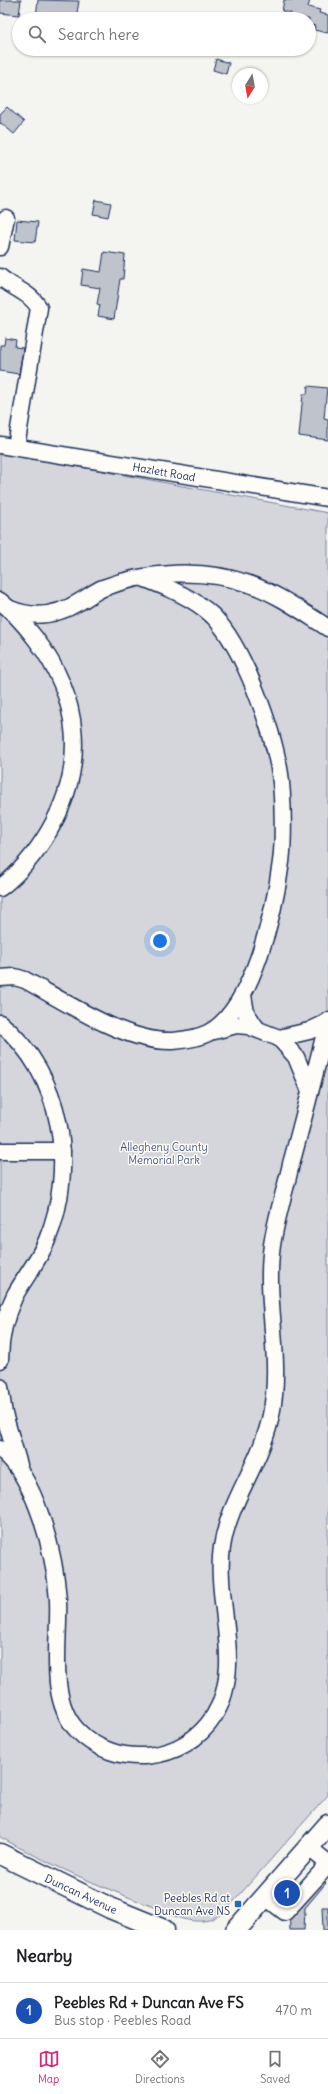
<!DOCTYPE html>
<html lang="en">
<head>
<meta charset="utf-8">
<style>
  body { margin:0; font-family:Delius,sans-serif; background:#f2f2f2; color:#202124 }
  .compass { position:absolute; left:232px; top:68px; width:36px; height:36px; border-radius:50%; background:#fff; box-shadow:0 1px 3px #0004; rotate:191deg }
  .you { position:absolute; left:160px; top:941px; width:14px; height:14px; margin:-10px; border:3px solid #fff; border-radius:50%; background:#1a73e8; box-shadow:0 0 0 6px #1a73e833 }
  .badge { display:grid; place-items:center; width:26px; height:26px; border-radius:50%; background:#db2777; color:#fff; font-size:13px; font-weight:700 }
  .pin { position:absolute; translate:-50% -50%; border:2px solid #fff; box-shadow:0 1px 4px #0006 }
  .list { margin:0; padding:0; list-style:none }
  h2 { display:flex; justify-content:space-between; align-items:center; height:52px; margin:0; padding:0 16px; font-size:17px }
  h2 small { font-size:13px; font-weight:400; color:#757577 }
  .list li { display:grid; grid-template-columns:26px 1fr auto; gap:12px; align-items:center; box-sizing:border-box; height:56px; padding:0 16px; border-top:1px solid #e0e0e0 }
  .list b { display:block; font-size:15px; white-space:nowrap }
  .list p { margin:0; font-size:13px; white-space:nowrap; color:#757577 }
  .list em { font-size:13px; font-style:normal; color:#757577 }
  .icon { flex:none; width:22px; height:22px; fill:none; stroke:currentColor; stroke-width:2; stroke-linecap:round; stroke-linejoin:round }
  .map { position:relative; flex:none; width:328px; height:1930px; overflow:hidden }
  .search { position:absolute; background:#fff; box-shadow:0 1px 3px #0004; left:12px; right:12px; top:12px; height:44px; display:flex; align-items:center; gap:10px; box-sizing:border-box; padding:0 14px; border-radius:22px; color:#757577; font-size:15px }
  .sheet { height:108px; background:#fff }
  nav { display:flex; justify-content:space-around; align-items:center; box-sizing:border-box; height:56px; border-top:1px solid #e0e0e0; background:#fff; font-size:11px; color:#757577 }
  nav a { display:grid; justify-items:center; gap:2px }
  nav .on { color:#db2777 }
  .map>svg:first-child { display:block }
  .green { fill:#d4d6db; stroke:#78829c }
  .building { fill:#bfc3cc; stroke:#1b2f5e }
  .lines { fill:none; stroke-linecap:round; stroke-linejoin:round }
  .minor-casing { stroke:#1b2f5e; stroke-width:19 }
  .major-casing { stroke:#1b2f5e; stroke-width:23 }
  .minor { stroke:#fdfcf7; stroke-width:16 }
  .major { stroke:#fdfcf7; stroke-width:20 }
  .poi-dot { fill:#1f6fb2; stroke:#fdfcf7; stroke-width:1.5 }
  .labels { text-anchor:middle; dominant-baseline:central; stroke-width:3; stroke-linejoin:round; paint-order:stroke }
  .street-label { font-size:11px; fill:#1b2f5e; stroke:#fdfcf7 }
  .park-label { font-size:11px; fill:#49597d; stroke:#fdfcf7 }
  .poi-label { font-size:11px; fill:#1b2f5e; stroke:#fdfcf7; text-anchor:end }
</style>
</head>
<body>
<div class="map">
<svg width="328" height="1930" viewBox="0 0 328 1930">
  <rect width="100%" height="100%" fill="#f4f4f1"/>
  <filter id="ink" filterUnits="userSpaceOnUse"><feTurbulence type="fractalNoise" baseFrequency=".025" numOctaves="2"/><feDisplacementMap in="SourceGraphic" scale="8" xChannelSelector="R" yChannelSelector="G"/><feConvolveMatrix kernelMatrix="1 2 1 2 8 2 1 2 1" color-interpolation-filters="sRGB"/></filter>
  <g filter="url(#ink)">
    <path class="green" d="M0 452 328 513V1795L227 1909C219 1917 209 1922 197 1921 181 1921 165 1912 151 1906 99 1886 48 1864 0 1837Z"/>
    <g class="building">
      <polygon points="0,0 21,0 19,15 0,13"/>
      <polygon points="38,0 79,1 76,19 44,19 36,17"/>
      <polygon points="284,0 310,0 308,7 320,10 319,13 328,15 328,33 314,30 315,26 309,24 309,19 300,19 291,15 291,13 282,11"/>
      <polygon points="216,59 229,63 226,74 213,70"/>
      <polygon points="7,107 24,122 14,134 1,123 0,124 0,114"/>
      <polygon points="96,200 111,203 108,217 93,214"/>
      <polygon points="17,220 38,222 35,242 15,240"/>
      <polygon points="104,252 125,255 123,279 120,279 114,319 98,316 100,305 97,304 100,288 81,285 83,269 101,272"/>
      <polygon points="5,338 16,340 15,347 23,348 19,374 0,371 0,345 4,345"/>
      <polygon points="308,386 327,388 324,418 328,419 328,440 299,436 303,394 307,394"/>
      <polygon points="315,1873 326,1883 305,1908 304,1930 290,1930 289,1905"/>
      <polygon points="322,1907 328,1907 328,1930 323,1930"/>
    </g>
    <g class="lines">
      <defs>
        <g id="minor">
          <polyline points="0,247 6,218"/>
          <path d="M0 277C13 288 31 293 39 308L16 447"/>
          <polyline points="0,445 328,498"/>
          <path d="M0 601C14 612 25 625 35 638 81 698 87 766 49 831 36 853 21 872 0 888"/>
          <path d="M10 609C34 619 58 615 79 602 87 598 95 591 103 588 147 571 204 568 249 584 277 593 303 612 328 628"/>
          <path d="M0 978 15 977 25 980C66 1002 126 1043 173 1041 184 1040 198 1038 208 1033 253 1010 275 908 281 862 284 839 283 796 280 774 273 730 244 648 213 616 194 598 167 587 143 578"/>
          <polyline points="243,995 246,1013 257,1029"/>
          <path d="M0 1023C63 1074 77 1168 47 1240 39 1260 25 1277 15 1295 5 1316 0 1337 0 1360"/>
          <polyline points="214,1031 236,1025 248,1026 279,1038 296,1057 310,1091"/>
          <polyline points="279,1038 309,1031 328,1022"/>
          <polyline points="0,1151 62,1151"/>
          <polyline points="0,1387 4,1414 19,1465"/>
          <path d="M0 1449C36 1476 55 1555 58 1600 60 1640 47 1699 77 1730 115 1770 185 1763 214 1716 245 1666 214 1601 222 1547 229 1500 262 1462 271 1415 283 1358 264 1302 272 1245 276 1218 285 1191 291 1164 304 1117 316 1069 328 1021"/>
          <polyline points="264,1896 285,1912 327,1866 323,1859 308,1847"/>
        </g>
        <g id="major">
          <polyline points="0,1854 110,1908 164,1930"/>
          <polyline points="236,1930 328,1825"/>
        </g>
      </defs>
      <use href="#minor" class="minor-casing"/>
      <use href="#major" class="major-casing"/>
      <use href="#minor" class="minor"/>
      <use href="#major" class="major"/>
    </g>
  </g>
  <rect class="poi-dot" x="234" y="1900" width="8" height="8" rx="2"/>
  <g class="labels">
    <g class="street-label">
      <text transform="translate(164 472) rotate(10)">Hazlett Road</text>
      <text transform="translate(81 1894) rotate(25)">Duncan Avenue</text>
    </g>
    <g class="park-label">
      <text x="164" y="1147">Allegheny County<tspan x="164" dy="13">Memorial Park</tspan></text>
    </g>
    <g class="poi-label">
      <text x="230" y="1898">Peebles Rd at<tspan x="230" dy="13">Duncan Ave NS</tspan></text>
    </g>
  </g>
</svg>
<svg class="compass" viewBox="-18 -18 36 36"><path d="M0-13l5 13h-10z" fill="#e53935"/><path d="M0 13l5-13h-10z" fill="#757577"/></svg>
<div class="you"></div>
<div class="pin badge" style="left:287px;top:1893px;background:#1a4fb4">1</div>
<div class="search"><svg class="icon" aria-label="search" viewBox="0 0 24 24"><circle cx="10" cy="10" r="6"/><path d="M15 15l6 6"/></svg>Search here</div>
</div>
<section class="sheet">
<h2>Nearby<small></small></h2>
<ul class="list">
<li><span class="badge" style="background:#1a4fb4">1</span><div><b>Peebles Rd + Duncan Ave FS</b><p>Bus stop · Peebles Road</p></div><em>470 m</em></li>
</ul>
</section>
<nav>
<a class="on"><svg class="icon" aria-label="map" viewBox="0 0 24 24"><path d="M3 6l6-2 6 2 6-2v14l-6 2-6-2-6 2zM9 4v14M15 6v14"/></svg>Map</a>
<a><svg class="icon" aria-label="directions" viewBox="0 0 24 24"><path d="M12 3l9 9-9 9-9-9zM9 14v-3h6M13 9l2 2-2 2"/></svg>Directions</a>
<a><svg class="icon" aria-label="saved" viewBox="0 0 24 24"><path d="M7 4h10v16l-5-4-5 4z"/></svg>Saved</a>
</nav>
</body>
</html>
